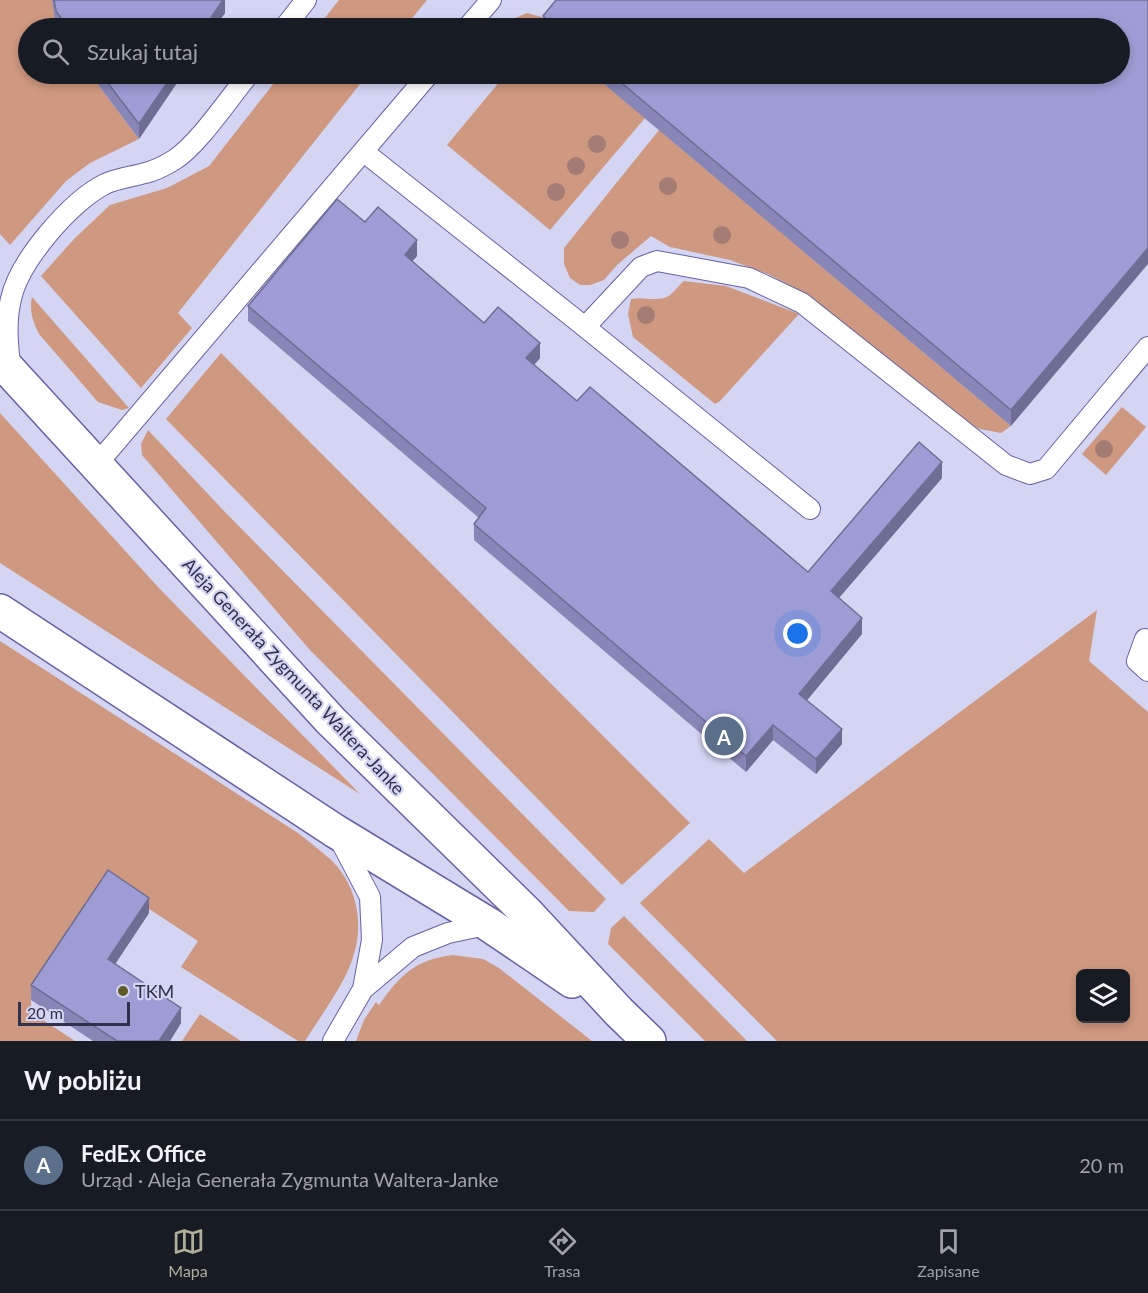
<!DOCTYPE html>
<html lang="pl">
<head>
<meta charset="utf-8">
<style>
  body { margin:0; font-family:Lato,sans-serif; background:#242831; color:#f1f3f6 }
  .controls { position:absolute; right:18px; bottom:18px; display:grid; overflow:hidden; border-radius:9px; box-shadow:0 3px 9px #0003 }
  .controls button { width:54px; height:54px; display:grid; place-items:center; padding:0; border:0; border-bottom:2px solid #363941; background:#171b24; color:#f1f3f6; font:30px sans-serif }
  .scale { position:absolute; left:18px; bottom:15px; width:112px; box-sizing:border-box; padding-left:6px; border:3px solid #31304d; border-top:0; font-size:16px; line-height:21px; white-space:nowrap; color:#31304d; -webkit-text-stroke:4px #d4d5f3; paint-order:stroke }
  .you { position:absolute; left:798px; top:634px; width:21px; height:21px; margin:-15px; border:4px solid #fff; border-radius:50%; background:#1a73e8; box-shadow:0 0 0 9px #1a73e833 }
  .badge { display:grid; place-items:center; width:39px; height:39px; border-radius:50%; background:#afaf99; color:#fff; font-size:20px; font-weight:700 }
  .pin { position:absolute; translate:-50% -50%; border:3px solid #fff; box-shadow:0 2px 6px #0006 }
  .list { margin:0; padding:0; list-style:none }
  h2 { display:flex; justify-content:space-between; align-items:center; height:78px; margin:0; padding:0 24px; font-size:26px }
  h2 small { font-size:20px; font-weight:400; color:#9ea1a6 }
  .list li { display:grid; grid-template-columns:39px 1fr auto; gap:18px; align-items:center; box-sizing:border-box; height:90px; padding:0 24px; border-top:2px solid #363941 }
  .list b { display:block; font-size:22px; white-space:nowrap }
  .list p { margin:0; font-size:20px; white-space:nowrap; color:#9ea1a6 }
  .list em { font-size:20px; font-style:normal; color:#9ea1a6 }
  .icon { flex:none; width:33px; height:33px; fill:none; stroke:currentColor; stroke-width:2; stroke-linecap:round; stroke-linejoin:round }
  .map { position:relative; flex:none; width:1148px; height:1041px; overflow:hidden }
  .search { position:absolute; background:#171b24; box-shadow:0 3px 9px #0003; left:18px; right:18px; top:18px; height:66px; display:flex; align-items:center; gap:15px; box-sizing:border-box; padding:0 21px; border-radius:33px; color:#9ea1a6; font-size:22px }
  .sheet { height:168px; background:#171b24 }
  nav { display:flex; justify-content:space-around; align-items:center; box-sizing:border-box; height:84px; border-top:2px solid #363941; background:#171b24; font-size:16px; color:#9ea1a6 }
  nav a { display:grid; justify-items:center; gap:3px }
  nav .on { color:#afaf99 }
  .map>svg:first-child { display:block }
  .green { fill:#cf9880; fill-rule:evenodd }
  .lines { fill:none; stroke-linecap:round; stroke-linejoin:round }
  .lane-casing { stroke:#6762a5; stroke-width:22 }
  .secondary-casing { stroke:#6762a5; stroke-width:36 }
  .lane { stroke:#fff; stroke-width:20 }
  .secondary { stroke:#fff; stroke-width:33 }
  .tree { fill:#a47c73 }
  .wall { fill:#8786b6 }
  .shaded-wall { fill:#6e6d94 }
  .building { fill:#9d9cd4; stroke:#6e6d94; stroke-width:1.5 }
  .poi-dot { fill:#5e5b27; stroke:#d4d5f3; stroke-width:2 }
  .labels { text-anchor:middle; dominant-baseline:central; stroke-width:4.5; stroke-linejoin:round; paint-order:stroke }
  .street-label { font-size:18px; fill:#31304d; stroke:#d4d5f3 }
  .poi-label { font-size:18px; fill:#31304d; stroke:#d4d5f3; text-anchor:start }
</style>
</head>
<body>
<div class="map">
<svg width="1148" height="1041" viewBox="0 0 1148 1041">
  <rect width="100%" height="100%" fill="#d4d5f3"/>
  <g class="green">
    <polygon points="0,0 52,0 57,28 28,28 28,74 90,74 139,139 90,163 66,181 10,245 0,234"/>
    <polygon points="339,0 427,0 404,28 317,28"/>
    <polygon points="527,13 552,20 545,28 500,28 496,26"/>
    <polygon points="281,74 368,74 178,313 192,328 141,388 41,276 74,239 110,205 167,188 209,166"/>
    <polygon points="506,74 592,74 645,118 550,230 447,145"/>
    <polygon points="659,130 1011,426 1001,433 980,429 959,421 799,290 768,274 730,260 670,247 651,236 617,265 604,280 590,285 580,285 570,278 564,264 564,248"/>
    <path d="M684 281 726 286 799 314 720 401 715 404 633 337 628 314 631 299C643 296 660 303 670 295 675 291 679 285 684 281Z"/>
    <path d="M32 297 129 408 122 410 98 402 39 334C33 322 29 311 32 297Z"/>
    <polygon points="221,353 690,823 622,885 166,419"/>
    <polygon points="1122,407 1146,427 1106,475 1082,454"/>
    <polygon points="0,413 158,587 360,794 0,563"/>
    <polygon points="148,430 224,511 606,899 594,912 569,911 309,649 142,455 141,444"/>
    <path d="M1097 610 1089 661 1148 712V1041H777L640 903 709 839 744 873ZM1080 974H1126V1018H1080Z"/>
    <path d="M0 641 298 833C309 842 320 850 330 859 341 869 350 884 354 898 371 955 333 996 305 1041H298L181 967 198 941 114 886 31 1000V1012L75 1041H0Z"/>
    <polygon points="624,916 747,1041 705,1041 608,944 611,928"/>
    <path d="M453 955 483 959 499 968 592 1041H356L364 1020 376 1002 379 1005C401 974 415 960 453 955Z"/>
    <polygon points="200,1014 241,1041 182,1041"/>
  </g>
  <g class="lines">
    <defs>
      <g id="lane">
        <polyline points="284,28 306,0"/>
        <polyline points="467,28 491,0"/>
        <polyline points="364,152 585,327 641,267 657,261 749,278 802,303 1006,465 1030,474 1046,469 1148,347"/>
        <polyline points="585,327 810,509"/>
        <path d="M11 372C8 348 5 323 11 299 19 261 71 201 105 184 118 178 131 177 145 173 154 171 166 165 174 160 198 145 230 97 249 74"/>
        <polyline points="97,464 429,74"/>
        <polyline points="1145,639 1137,661 1148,671"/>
        <polyline points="363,989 413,947 448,933 490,924"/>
        <polyline points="333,1041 363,989 372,940 370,897 338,836"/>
      </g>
      <g id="secondary">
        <polyline points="0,360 331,721 527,913 619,1012 649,1041"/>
        <polyline points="0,611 335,831 488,924 572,981"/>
      </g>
    </defs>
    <use href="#lane" class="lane-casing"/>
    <use href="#secondary" class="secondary-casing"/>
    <use href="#lane" class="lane"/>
    <use href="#secondary" class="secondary"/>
  </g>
  <g class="tree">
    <circle cx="597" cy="144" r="9"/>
    <circle cx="576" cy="166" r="9"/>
    <circle cx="668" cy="186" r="9"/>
    <circle cx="556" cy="192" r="9"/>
    <circle cx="722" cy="235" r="9"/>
    <circle cx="620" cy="240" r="9"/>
    <circle cx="646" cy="315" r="9"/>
    <circle cx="1104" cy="449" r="9"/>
  </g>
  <g class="wall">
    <polygon points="52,0 225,0 225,13 214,28 57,28 56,27"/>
    <polygon points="1148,0 1011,426 592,74 1119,74 1119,28 543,28 543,16"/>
    <polygon points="90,74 183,74 139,139"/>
    <polygon points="417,256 412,261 484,323 540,358 534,365 577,401 808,572 942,478 839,598 862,634 806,701 842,744 816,774 773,740 746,772 474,540 474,524 479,518 248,321 248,306"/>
    <polygon points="149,913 115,964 181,1023 170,1041 93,1041 31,1000 31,985"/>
  </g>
  <g class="shaded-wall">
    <polygon points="223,0 225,0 225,13 214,28 204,28"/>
    <polygon points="173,74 183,74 139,139 139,124"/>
    <polygon points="417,240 417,256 405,270 405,255"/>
    <polygon points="1148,248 1148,264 1011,426 1011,410"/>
    <polygon points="540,343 540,358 526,374 526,358"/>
    <polygon points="942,462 942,478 831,607 831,591"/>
    <polygon points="862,618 862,634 799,710 799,694"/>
    <polygon points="773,725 773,740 746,772 746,756"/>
    <polygon points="842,729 842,744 816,774 816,759"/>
    <polygon points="149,898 149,913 108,975 108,959"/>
    <polygon points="181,1008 181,1023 170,1041 159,1041"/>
  </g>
  <g class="building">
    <polygon points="54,0 223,0 204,28 68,28 56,11"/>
    <polygon points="556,0 1148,0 1148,248 1011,410 611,74 1119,74 1119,28 557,28 543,16"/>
    <polygon points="101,74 173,74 139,124"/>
    <polygon points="337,199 365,222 378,207 417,240 405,255 484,323 498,307 540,343 526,358 577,401 590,387 808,572 919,442 942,462 831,591 862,618 799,694 842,729 816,759 773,725 746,756 474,524 486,508 248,306"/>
    <polygon points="108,870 149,898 108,959 181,1008 159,1041 117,1041 31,985"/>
  </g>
  <circle class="poi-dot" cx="123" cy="991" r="6"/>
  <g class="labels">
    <g class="street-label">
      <text transform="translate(294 676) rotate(47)">Aleja Generała Zygmunta Waltera-Janke</text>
    </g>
    <g class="poi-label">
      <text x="135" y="991">TKM</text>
    </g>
  </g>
</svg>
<div class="controls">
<button><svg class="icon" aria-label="layers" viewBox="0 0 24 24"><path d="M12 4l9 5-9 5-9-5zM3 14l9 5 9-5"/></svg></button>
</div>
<div class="scale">20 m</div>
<div class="you"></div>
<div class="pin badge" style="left:724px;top:736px;background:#5c6f8a">A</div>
<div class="search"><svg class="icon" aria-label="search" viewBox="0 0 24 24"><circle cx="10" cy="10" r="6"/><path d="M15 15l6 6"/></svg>Szukaj tutaj</div>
</div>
<section class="sheet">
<h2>W pobliżu<small></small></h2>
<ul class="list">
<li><span class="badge" style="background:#5c6f8a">A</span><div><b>FedEx Office</b><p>Urząd · Aleja Generała Zygmunta Waltera-Janke</p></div><em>20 m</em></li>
</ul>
</section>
<nav>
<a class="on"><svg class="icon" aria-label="map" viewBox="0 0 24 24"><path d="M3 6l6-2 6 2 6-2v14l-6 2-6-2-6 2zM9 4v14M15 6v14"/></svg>Mapa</a>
<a><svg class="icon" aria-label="directions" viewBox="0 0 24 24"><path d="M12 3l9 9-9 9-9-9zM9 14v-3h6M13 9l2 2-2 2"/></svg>Trasa</a>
<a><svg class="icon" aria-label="saved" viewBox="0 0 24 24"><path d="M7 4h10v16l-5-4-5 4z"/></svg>Zapisane</a>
</nav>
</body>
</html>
